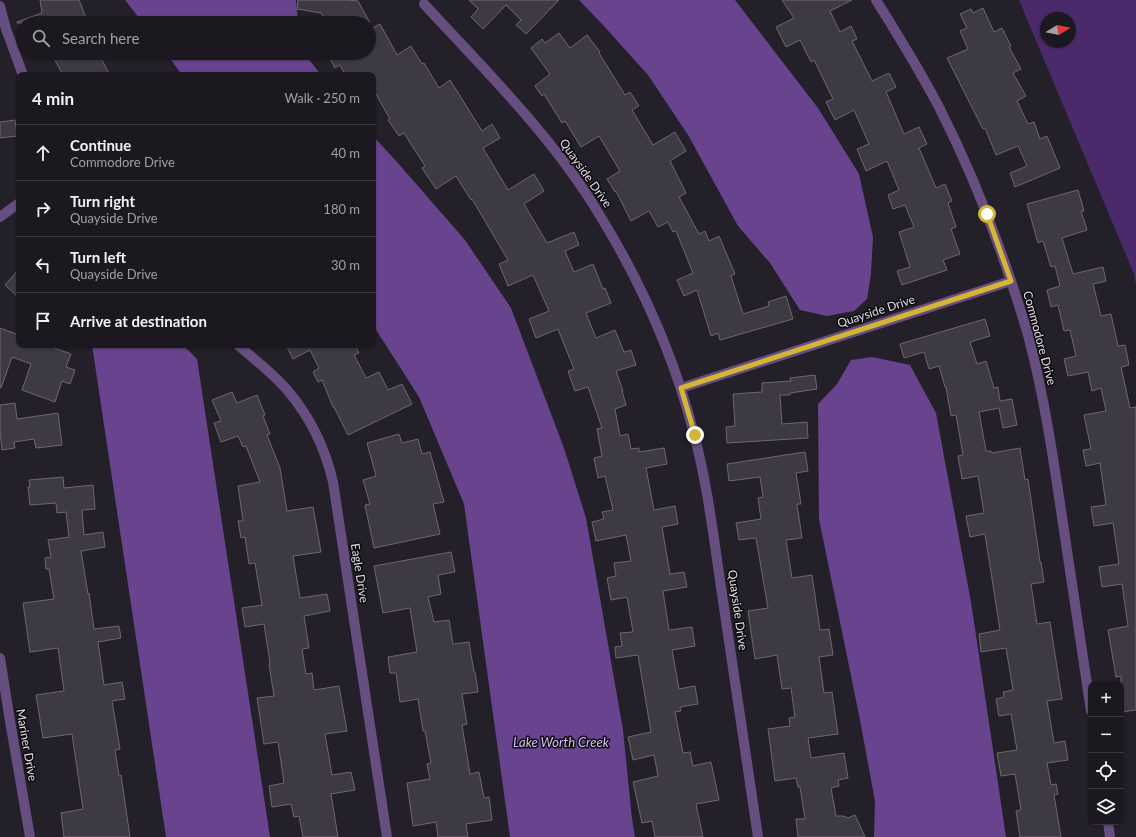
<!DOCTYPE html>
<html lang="en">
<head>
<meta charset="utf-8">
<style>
  body { margin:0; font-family:Lato,sans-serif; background:#28252c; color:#f1f3f6 }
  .controls { position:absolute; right:12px; bottom:12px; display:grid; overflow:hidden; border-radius:8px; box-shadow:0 1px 3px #0004 }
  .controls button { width:36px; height:36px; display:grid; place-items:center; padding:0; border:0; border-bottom:1px solid #39373d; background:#1b181f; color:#f1f3f6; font:20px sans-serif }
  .compass { position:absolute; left:1040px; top:12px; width:36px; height:36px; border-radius:50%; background:#1b181f; box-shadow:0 1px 3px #0004; rotate:80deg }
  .stop { position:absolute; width:12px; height:12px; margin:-9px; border:3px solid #d5b535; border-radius:50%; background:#fff }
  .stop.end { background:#d5b535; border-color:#fff; box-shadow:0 1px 4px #0008 }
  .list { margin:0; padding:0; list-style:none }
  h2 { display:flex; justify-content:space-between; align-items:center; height:52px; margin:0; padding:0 16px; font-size:17px }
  h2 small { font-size:13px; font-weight:400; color:#a0a0a4 }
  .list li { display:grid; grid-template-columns:26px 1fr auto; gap:12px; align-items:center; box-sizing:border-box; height:56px; padding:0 16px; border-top:1px solid #39373d }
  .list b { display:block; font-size:15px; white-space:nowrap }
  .list p { margin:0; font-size:13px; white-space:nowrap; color:#a0a0a4 }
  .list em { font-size:13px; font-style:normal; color:#a0a0a4 }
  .icon { flex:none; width:22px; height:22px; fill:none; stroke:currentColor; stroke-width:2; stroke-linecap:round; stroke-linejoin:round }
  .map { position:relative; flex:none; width:1136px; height:837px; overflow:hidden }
  .search { position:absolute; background:#1b181f; box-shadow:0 1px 3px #0004; left:16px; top:16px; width:360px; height:44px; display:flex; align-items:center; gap:10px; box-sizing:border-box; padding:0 14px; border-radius:22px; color:#a0a0a4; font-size:15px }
  .panel { position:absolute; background:#1b181f; box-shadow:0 1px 3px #0004; left:16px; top:72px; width:360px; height:276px; border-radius:8px }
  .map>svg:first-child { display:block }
  .green { fill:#4a2a6a; fill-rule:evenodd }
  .water { fill:#68438e }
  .building { fill:#3e3a44; stroke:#6c6772 }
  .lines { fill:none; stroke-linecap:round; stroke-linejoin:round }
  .street { stroke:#664f80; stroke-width:10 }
  .route { stroke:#d5b535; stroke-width:5 }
  .labels { text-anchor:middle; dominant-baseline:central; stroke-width:3; stroke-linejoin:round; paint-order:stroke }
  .street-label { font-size:12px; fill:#e2dfe5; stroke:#0c0a0e }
  .water-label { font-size:13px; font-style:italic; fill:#d8bcfb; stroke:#0c0a0e }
</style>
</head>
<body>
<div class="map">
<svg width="1136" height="837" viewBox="0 0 1136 837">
  <rect width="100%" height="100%" fill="#242029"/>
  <path class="green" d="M1019 0H1136V285L1134 274ZM1046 18H1070V42H1046Z"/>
  <g class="water">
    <polygon points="125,0 296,0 298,23 143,23"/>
    <polygon points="579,0 735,0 818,108 859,174 873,237 871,274 867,299 854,311 827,316 800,310 770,263 738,226 688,135 648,75 603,25"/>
    <polygon points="166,53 304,53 321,75 182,75"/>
    <polygon points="373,136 397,162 465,240 511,308 564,448 586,518 623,730 632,819 635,837 510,837 464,504 419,397 373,325"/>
    <polygon points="92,345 183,345 197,359 270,837 166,837"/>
    <polygon points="872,357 910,365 936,413 971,602 1006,837 874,837 875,801 860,720 819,519 818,404 837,384 851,360"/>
  </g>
  <g class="building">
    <polygon points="40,0 79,0 88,23 17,23 17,22 42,13"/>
    <polygon points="298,0 347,0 358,1 370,23 327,23 321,13 297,9"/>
    <polygon points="469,0 559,0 526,34 516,25 521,20 506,5 483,29 471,17 478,9"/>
    <polygon points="782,0 852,0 830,11 840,32 851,26 857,39 852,41 872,81 889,73 896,87 886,92 904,134 919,127 927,144 919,148 936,188 945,184 952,201 948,203 956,227 951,229 960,254 943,260 947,270 902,285 897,271 910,267 899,232 914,227 905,205 893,209 888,195 899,190 887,161 866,171 857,149 869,144 854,110 835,120 826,102 833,99 814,60 811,62 800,40 786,47 776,27 794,18"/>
    <polygon points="983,8 994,32 1002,28 1011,46 1009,47 1021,69 1013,73 1026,96 1017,101 1028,124 1034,122 1040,139 1047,136 1060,168 1015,187 1010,173 1027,166 1018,146 996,155 985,128 983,129 947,58 968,49 960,31 967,28 960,14 971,9 973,13"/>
    <polygon points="380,24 397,55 411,46 422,64 424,63 439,88 450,80 482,131 492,124 500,138 483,148 508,190 534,174 544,191 524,204 547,243 574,232 579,245 565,251 574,272 593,264 603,289 605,288 611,303 586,313 596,338 615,330 624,352 631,350 636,365 616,371 623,391 622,391 626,405 615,409 620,436 628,434 631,449 639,448 639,452 664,448 667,464 646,468 654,510 675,506 678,524 662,527 670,574 684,572 687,587 663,591 669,630 692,627 695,646 672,650 679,689 695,686 698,704 680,707 681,711 675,712 683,753 690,752 693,766 711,762 719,800 696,804 703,837 655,837 652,821 642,823 633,782 658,776 654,755 633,760 628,737 651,732 638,655 616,658 615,647 622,646 620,633 633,632 627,597 611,600 607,578 616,576 614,563 631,561 626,535 596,541 592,522 604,519 602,512 613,510 605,476 598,478 594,458 602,456 597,429 602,428 588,387 575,391 568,371 574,369 558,329 536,338 529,319 549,311 533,275 508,286 499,264 508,260 472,199 471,200 456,176 436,189 422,168 425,166 404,133 399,136 388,120 390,119 373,89 373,75 345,75 340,65 335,68 329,57 337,53 369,53 369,30"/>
    <polygon points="559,33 570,48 587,35 600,52 599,53 625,95 630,92 639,106 632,110 653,145 675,132 686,151 670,161 686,193 679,197 699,234 705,231 709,241 719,236 735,274 731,276 743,314 769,306 768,302 786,296 793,319 720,340 718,333 711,336 697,290 684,296 677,280 693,273 676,231 673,232 668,222 658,227 649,211 631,221 616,191 615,192 607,179 620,171 599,136 581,147 565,121 562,123 544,94 542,96 535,86 550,74 531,48 542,39 545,43"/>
    <polygon points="51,53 98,53 110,75 63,75"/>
    <polygon points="15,120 17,136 0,138 0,122"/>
    <polygon points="1078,190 1084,211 1081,211 1087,230 1062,238 1073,274 1103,267 1106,281 1093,284 1101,316 1111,314 1118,346 1125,345 1129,365 1121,367 1130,408 1136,407 1136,710 1121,712 1121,676 1116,677 1108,630 1128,626 1122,584 1102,587 1099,567 1119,564 1113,523 1094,526 1091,507 1106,505 1100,463 1086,466 1083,450 1091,449 1084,415 1106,411 1101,388 1092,391 1088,372 1068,376 1064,359 1076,356 1070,330 1064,331 1058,305 1051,307 1047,290 1060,286 1055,266 1051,267 1043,241 1038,243 1027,204"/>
    <polygon points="19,269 19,298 5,285"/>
    <polygon points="985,319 990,336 970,342 977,364 986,361 994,388 998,387 1000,401 1012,399 1017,425 1003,428 999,408 979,412 986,451 991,451 992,453 1020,448 1025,480 1028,479 1040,562 1041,562 1044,582 1031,584 1037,624 1050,622 1062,699 1047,701 1054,743 1065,741 1068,760 1047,763 1051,785 1056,784 1058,794 1054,795 1061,837 1020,837 1016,811 1021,810 1015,774 1001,776 997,753 1017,750 1011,714 999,716 996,699 1004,697 1003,692 1013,690 1006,648 981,652 979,634 1000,630 985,534 970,537 966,516 984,513 978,476 962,479 958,456 963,455 956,415 951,416 946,387 945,387 939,366 929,369 924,352 904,358 900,344"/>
    <polygon points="0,328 19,335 19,345 46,345 71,354 66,367 75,370 70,384 62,381 55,402 22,390 31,364 12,357 1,388 0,388"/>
    <polygon points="286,345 355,345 359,353 354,355 366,378 379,372 388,390 402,384 412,404 348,435 334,407 333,407 322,380 318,382 313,372 319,368 310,350 293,359"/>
    <polygon points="815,375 817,389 790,393 790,395 780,395 782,424 807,422 808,438 727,443 726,427 735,426 733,394 762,392 762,383 791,381 790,378"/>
    <polygon points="232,392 237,403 257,395 265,415 263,416 270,434 267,435 280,468 287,511 313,507 321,552 293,556 300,598 327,594 330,611 304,616 309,648 302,649 306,674 312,673 314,690 339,686 347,731 325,734 332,775 351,772 355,790 331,794 338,837 303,837 299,816 294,817 291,804 272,807 269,786 284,783 278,742 264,744 257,698 274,696 269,664 270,663 264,624 245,627 242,608 262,605 255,563 249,564 245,537 241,538 238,521 243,521 238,486 260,482 246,446 243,447 238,436 221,442 214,423 221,421 212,400"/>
    <polygon points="15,403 17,419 58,413 62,445 36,448 34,439 14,442 15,448 2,450 0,431 0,405"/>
    <polygon points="399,434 402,443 418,439 422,454 430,452 444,502 433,504 440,534 374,548 365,505 370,504 363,480 376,476 367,443"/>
    <polygon points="805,452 808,471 796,473 801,504 797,504 802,538 786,540 792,578 812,575 820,630 829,629 833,655 819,657 824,693 832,692 838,734 808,738 811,758 844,753 848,778 838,780 839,786 831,788 836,816 843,816 848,818 855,815 865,837 798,837 796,819 805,819 800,787 798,787 796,778 775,781 768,729 790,726 789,718 795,717 791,688 782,689 777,655 755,659 751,632 748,611 768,608 756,538 739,540 736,523 761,519 758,498 763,497 760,477 729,481 727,464"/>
    <polygon points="63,477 64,488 93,485 95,509 82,510 84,535 103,532 105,547 81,551 88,594 89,593 94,629 119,626 121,638 98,642 104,685 122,682 125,699 112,701 120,749 115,750 119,776 121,775 130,837 64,837 61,813 83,809 72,734 43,738 36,695 64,691 58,648 30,652 23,603 54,599 49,569 46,569 45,558 51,557 48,540 69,537 66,512 57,513 56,503 30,505 28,487 30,487 29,480"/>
    <polygon points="451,552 455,572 438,575 441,594 428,597 434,622 449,620 453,644 469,642 474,672 475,672 478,692 462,694 467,724 462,725 470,774 479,772 484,798 489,797 492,820 466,824 468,837 438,837 436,822 413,826 407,783 430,779 427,764 431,763 425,731 423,731 418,699 400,702 396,673 390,673 388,657 417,652 410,608 383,613 374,566"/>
  </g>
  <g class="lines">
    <g class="street">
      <path d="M876 0C898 35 920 71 939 107 976 180 1005 257 1028 335 1044 395 1053 456 1062 517 1072 582 1081 646 1091 711"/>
      <path d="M424 4C486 71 552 136 599 214 641 282 674 356 694 434 708 486 714 541 722 594 734 675 746 756 758 837"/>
      <polyline points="0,6 6,29 23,75"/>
      <polyline points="0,217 19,203"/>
      <path d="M238 345C255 360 274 374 288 391 311 418 325 448 333 482L387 837"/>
      <polyline points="681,388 1011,281"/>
      <polyline points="0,658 10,721 30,837"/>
      <polyline points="1108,822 1110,837"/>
    </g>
  </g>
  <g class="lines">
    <polyline class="route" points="695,435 681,388 1011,281 987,214"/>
  </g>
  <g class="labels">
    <g class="street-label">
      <text transform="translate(586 173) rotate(55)">Quayside Drive</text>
      <text transform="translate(876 311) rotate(-18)">Quayside Drive</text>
      <text transform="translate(1040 338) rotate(75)">Commodore Drive</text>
      <text transform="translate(360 573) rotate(81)">Eagle Drive</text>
      <text transform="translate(738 610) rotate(82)">Quayside Drive</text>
      <text transform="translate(27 745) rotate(80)">Mariner Drive</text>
    </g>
    <g class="water-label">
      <text x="561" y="742">Lake Worth Creek</text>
    </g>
  </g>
</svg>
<div class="controls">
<button>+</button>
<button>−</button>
<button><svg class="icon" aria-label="locate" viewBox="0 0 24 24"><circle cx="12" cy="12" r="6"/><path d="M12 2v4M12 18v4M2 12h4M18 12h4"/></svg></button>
<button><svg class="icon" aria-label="layers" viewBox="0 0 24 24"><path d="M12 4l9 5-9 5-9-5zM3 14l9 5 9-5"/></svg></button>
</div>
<svg class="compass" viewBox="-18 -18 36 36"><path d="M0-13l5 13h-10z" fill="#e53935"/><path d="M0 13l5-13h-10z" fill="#a0a0a4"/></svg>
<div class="stop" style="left:987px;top:214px"></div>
<div class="stop end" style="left:695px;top:435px"></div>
<div class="search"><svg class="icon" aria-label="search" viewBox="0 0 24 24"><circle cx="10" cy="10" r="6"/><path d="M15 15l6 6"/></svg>Search here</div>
<section class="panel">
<h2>4 min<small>Walk · 250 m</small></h2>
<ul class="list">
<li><svg class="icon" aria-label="ahead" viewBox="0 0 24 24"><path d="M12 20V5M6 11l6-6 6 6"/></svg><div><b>Continue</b><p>Commodore Drive</p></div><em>40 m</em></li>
<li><svg class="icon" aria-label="right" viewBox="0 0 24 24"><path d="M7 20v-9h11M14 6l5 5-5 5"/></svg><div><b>Turn right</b><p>Quayside Drive</p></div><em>180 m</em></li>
<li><svg class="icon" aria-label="left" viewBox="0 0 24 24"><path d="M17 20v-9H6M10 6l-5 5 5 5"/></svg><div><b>Turn left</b><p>Quayside Drive</p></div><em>30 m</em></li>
<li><svg class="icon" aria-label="arrive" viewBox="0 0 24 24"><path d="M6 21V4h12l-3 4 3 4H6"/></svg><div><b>Arrive at destination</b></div></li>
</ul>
</section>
</div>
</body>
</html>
